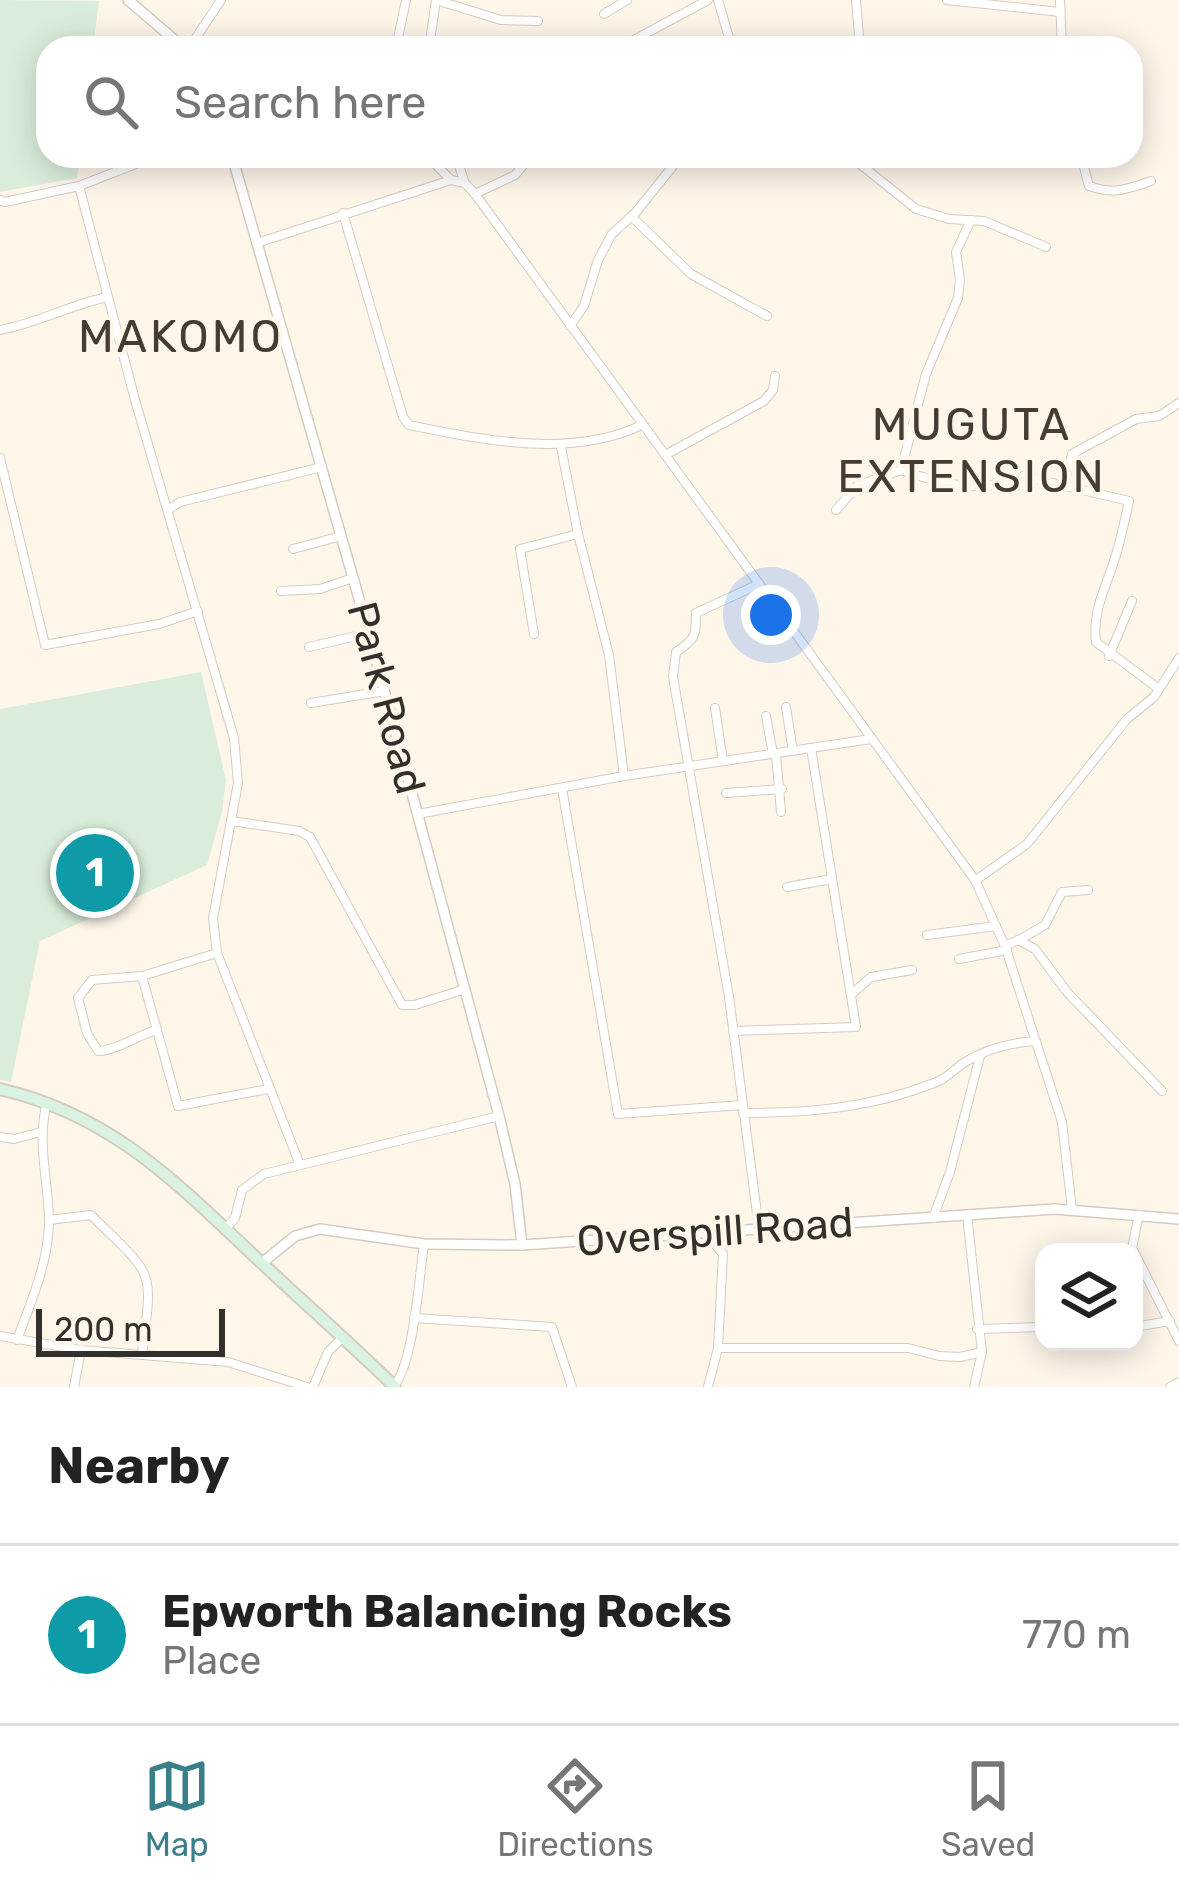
<!DOCTYPE html>
<html lang="en">
<head>
<meta charset="utf-8">
<style>
  body { margin:0; font-family:Rubik,sans-serif; background:#f6f6f6; color:#222 }
  .controls { position:absolute; right:36px; bottom:36px; display:grid; overflow:hidden; border-radius:24px; box-shadow:0 6px 30px #0003 }
  .controls button { width:108px; height:108px; display:grid; place-items:center; padding:0; border:0; border-bottom:3px solid #e0e0e0; background:#fff; color:#222; font:60px sans-serif }
  .scale { position:absolute; left:36px; bottom:30px; width:189px; box-sizing:border-box; padding-left:12px; border:6px solid #33302c; border-top:0; font-size:33px; line-height:42px; white-space:nowrap; color:#33302c; -webkit-text-stroke:9px #fff6ea; paint-order:stroke }
  .you { position:absolute; left:771px; top:615px; width:42px; height:42px; margin:-30px; border:9px solid #fff; border-radius:50%; background:#1a73e8; box-shadow:0 0 0 18px #1a73e833 }
  .badge { display:grid; place-items:center; width:78px; height:78px; border-radius:50%; background:#397f8a; color:#fff; font-size:39px; font-weight:700 }
  .pin { position:absolute; translate:-50% -50%; border:6px solid #fff; box-shadow:0 3px 12px #0006 }
  .list { margin:0; padding:0; list-style:none }
  h2 { display:flex; justify-content:space-between; align-items:center; height:156px; margin:0; padding:0 48px; font-size:51px }
  h2 small { font-size:39px; font-weight:400; color:#767676 }
  .list li { display:grid; grid-template-columns:78px 1fr auto; gap:36px; align-items:center; box-sizing:border-box; height:180px; padding:0 48px; border-top:3px solid #e0e0e0 }
  .list b { display:block; font-size:45px; white-space:nowrap }
  .list p { margin:0; font-size:39px; white-space:nowrap; color:#767676 }
  .list em { font-size:39px; font-style:normal; color:#767676 }
  .icon { flex:none; width:66px; height:66px; fill:none; stroke:currentColor; stroke-width:2; stroke-linecap:round; stroke-linejoin:round }
  .map { position:relative; flex:none; width:1179px; height:1387px; overflow:hidden }
  .search { position:absolute; background:#fff; box-shadow:0 6px 30px #0003; left:36px; right:36px; top:36px; height:132px; display:flex; align-items:center; gap:30px; box-sizing:border-box; padding:0 42px; border-radius:36px; color:#767676; font-size:45px }
  .sheet { height:336px; background:#fff }
  nav { display:flex; justify-content:space-around; align-items:center; box-sizing:border-box; height:168px; border-top:3px solid #e0e0e0; background:#fff; font-size:33px; color:#767676 }
  nav a { display:grid; justify-items:center; gap:6px }
  nav .on { color:#397f8a }
  .map>svg:first-child { display:block }
  .green { fill:#daedda }
  .lines { fill:none; stroke-linecap:round; stroke-linejoin:round }
  .minor-casing { stroke:#d5ccc0; stroke-width:10 }
  .tertiary-casing { stroke:#d5ccc0; stroke-width:12 }
  .secondary-casing { stroke:#d5ccc0; stroke-width:14 }
  .minor { stroke:#fff; stroke-width:8 }
  .tertiary { stroke:#fff; stroke-width:9 }
  .secondary { stroke:#d9f2e2; stroke-width:10 }
  .labels { text-anchor:middle; dominant-baseline:central; stroke-width:9; stroke-linejoin:round; paint-order:stroke }
  .street-label { font-size:42px; fill:#33302c; stroke:#fff6ea }
  .neighbourhood-label { font-size:45px; letter-spacing:3px; fill:#443d34; stroke:#fff6ea }
</style>
</head>
<body>
<div class="map">
<svg width="1179" height="1387" viewBox="0 0 1179 1387">
  <rect width="100%" height="100%" fill="#fff6ea"/>
  <g class="green">
    <polygon points="0,0 99,1 93,48 48,48 48,156 80,156 77,178 0,192"/>
    <polygon points="201,672 226,780 222,812 207,865 40,941 11,1082 0,1080 0,709"/>
  </g>
  <g class="lines">
    <defs>
      <g id="minor">
        <polyline points="718,0 732,48"/>
        <polyline points="856,0 860,48"/>
        <polyline points="947,0 1060,12"/>
        <polyline points="1060,0 1062,48"/>
        <polyline points="604,14 627,0"/>
        <polyline points="194,44 239,48"/>
        <polyline points="189,48 221,0"/>
        <polyline points="396,48 406,0"/>
        <polyline points="429,48 436,0 501,20 538,21"/>
        <polyline points="619,48 708,0"/>
        <polyline points="427,156 451,180"/>
        <polyline points="456,156 464,181"/>
        <polyline points="850,156 916,209 949,219 984,221 1046,247"/>
        <path d="M1081 156 1089 186C1114 195 1127 189 1151 181"/>
        <polyline points="79,186 135,400 234,738 238,783 213,918 217,953 300,1165"/>
        <polyline points="475,194 515,175 531,156"/>
        <polyline points="0,200 5,202 79,186 156,156"/>
        <path d="M343 213 403 417 409 425C484 440 570 459 642 425"/>
        <polyline points="632,217 691,274 767,316"/>
        <polyline points="257,243 451,180 465,183 475,194 975,880 1005,946 1062,1122 1072,1209"/>
        <polyline points="570,326 584,306 598,260 612,234 636,212 681,156"/>
        <path d="M0 330C38 323 70 305 107 297"/>
        <polyline points="561,447 578,534 609,655 624,776"/>
        <polyline points="665,455 764,401 773,390 775,376"/>
        <polyline points="0,458 45,645 159,624 198,611"/>
        <path d="M901 470C941 484 983 495 1023 476L1129 501C1125 520 1121 539 1115 558 1106 588 1092 610 1096 642L1159 689"/>
        <polyline points="1064,485 1072,454 1136,419 1159,416 1179,403"/>
        <polyline points="168,510 180,502 322,467"/>
        <polyline points="836,510 857,486 901,470 926,374 958,298 960,280 956,252 971,220"/>
        <polyline points="293,549 341,536"/>
        <polyline points="281,591 320,589 353,578"/>
        <polyline points="534,634 520,549 578,534"/>
        <polyline points="309,647 369,633"/>
        <polyline points="1109,656 1132,601"/>
        <polyline points="311,703 385,691"/>
        <polyline points="786,707 793,751"/>
        <polyline points="715,708 723,761"/>
        <polyline points="766,716 773,754"/>
        <polyline points="776,754 781,812"/>
        <polyline points="562,788 618,1114 742,1105"/>
        <polyline points="726,793 782,789"/>
        <polyline points="418,814 624,776 871,739"/>
        <polyline points="232,821 299,831 310,837 402,1005 415,1005 465,989"/>
        <polyline points="976,880 1027,844 1127,719 1154,697 1179,658"/>
        <polyline points="787,887 832,879"/>
        <polyline points="927,935 996,926"/>
        <polyline points="1019,940 1045,925 1062,892 1088,890"/>
        <polyline points="1005,946 1018,940 1035,949 1067,992 1162,1091"/>
        <polyline points="959,959 1007,950"/>
        <polyline points="142,976 178,1106 268,1089"/>
        <polyline points="853,993 871,977 912,970"/>
        <path d="M156 1030C139 1035 113 1052 98 1051L87 1033 78 998 92 980 142 976 217 953"/>
        <polyline points="733,1031 856,1027 811,748"/>
        <path d="M743 1113C810 1113 871 1108 934 1083 947 1079 954 1069 965 1062 986 1049 1010 1043 1035 1041"/>
        <polyline points="0,1137 14,1139 41,1132"/>
        <polyline points="967,1215 982,1352 974,1387"/>
        <polyline points="1139,1215 1132,1248 1179,1341"/>
        <polyline points="933,1218 950,1172 980,1056"/>
        <path d="M49 1220 91 1215C153 1277 154 1265 142 1353"/>
        <polyline points="227,1227 235,1218 242,1190 264,1174 499,1116"/>
        <path d="M759 1229 729 997 673 677 676 652C696 639 696 635 696 613L759 584"/>
        <polyline points="706,1233 723,1254 718,1348 708,1387"/>
        <polyline points="414,1318 552,1327 572,1387"/>
        <polyline points="1134,1327 1170,1321"/>
        <polyline points="977,1329 1044,1327"/>
        <polyline points="0,1336 81,1350 228,1362 307,1387"/>
        <path d="M17 1340C31 1302 48 1264 49 1223 49 1181 36 1144 47 1102"/>
        <polyline points="718,1348 908,1348 939,1356 960,1357 982,1352"/>
        <path d="M394 1386C414 1362 419 1277 424 1244"/>
        <polyline points="74,1387 81,1350"/>
        <polyline points="313,1387 328,1352 343,1337"/>
        <polyline points="1170,1387 1179,1382"/>
      </g>
      <g id="tertiary">
        <polyline points="128,0 184,48"/>
        <polyline points="232,156 366,623 499,1116 515,1184 522,1245"/>
        <polyline points="262,1263 295,1236 320,1229 424,1244 522,1245 1055,1209 1179,1219"/>
      </g>
      <path id="secondary" d="M0 1089C117 1116 182 1189 266 1267 309 1307 353 1346 395 1387"/>
    </defs>
    <use href="#minor" class="minor-casing"/>
    <use href="#tertiary" class="tertiary-casing"/>
    <use href="#secondary" class="secondary-casing"/>
    <use href="#minor" class="minor"/>
    <use href="#tertiary" class="tertiary"/>
    <use href="#secondary" class="secondary"/>
  </g>
  <g class="labels">
    <g class="street-label">
      <text transform="translate(386 698) rotate(75)">Park Road</text>
      <text transform="translate(715 1232) rotate(-4)">Overspill Road</text>
    </g>
    <g class="neighbourhood-label">
      <text x="181" y="336">MAKOMO</text>
      <text x="972" y="424">MUGUTA<tspan x="972" dy="52">EXTENSION</tspan></text>
    </g>
  </g>
</svg>
<div class="controls">
<button><svg class="icon" aria-label="layers" viewBox="0 0 24 24"><path d="M12 4l9 5-9 5-9-5zM3 14l9 5 9-5"/></svg></button>
</div>
<div class="scale">200 m</div>
<div class="you"></div>
<div class="pin badge" style="left:95px;top:873px;background:#0f9aa8">1</div>
<div class="search"><svg class="icon" aria-label="search" viewBox="0 0 24 24"><circle cx="10" cy="10" r="6"/><path d="M15 15l6 6"/></svg>Search here</div>
</div>
<section class="sheet">
<h2>Nearby<small></small></h2>
<ul class="list">
<li><span class="badge" style="background:#0f9aa8">1</span><div><b>Epworth Balancing Rocks</b><p>Place</p></div><em>770 m</em></li>
</ul>
</section>
<nav>
<a class="on"><svg class="icon" aria-label="map" viewBox="0 0 24 24"><path d="M3 6l6-2 6 2 6-2v14l-6 2-6-2-6 2zM9 4v14M15 6v14"/></svg>Map</a>
<a><svg class="icon" aria-label="directions" viewBox="0 0 24 24"><path d="M12 3l9 9-9 9-9-9zM9 14v-3h6M13 9l2 2-2 2"/></svg>Directions</a>
<a><svg class="icon" aria-label="saved" viewBox="0 0 24 24"><path d="M7 4h10v16l-5-4-5 4z"/></svg>Saved</a>
</nav>
</body>
</html>
